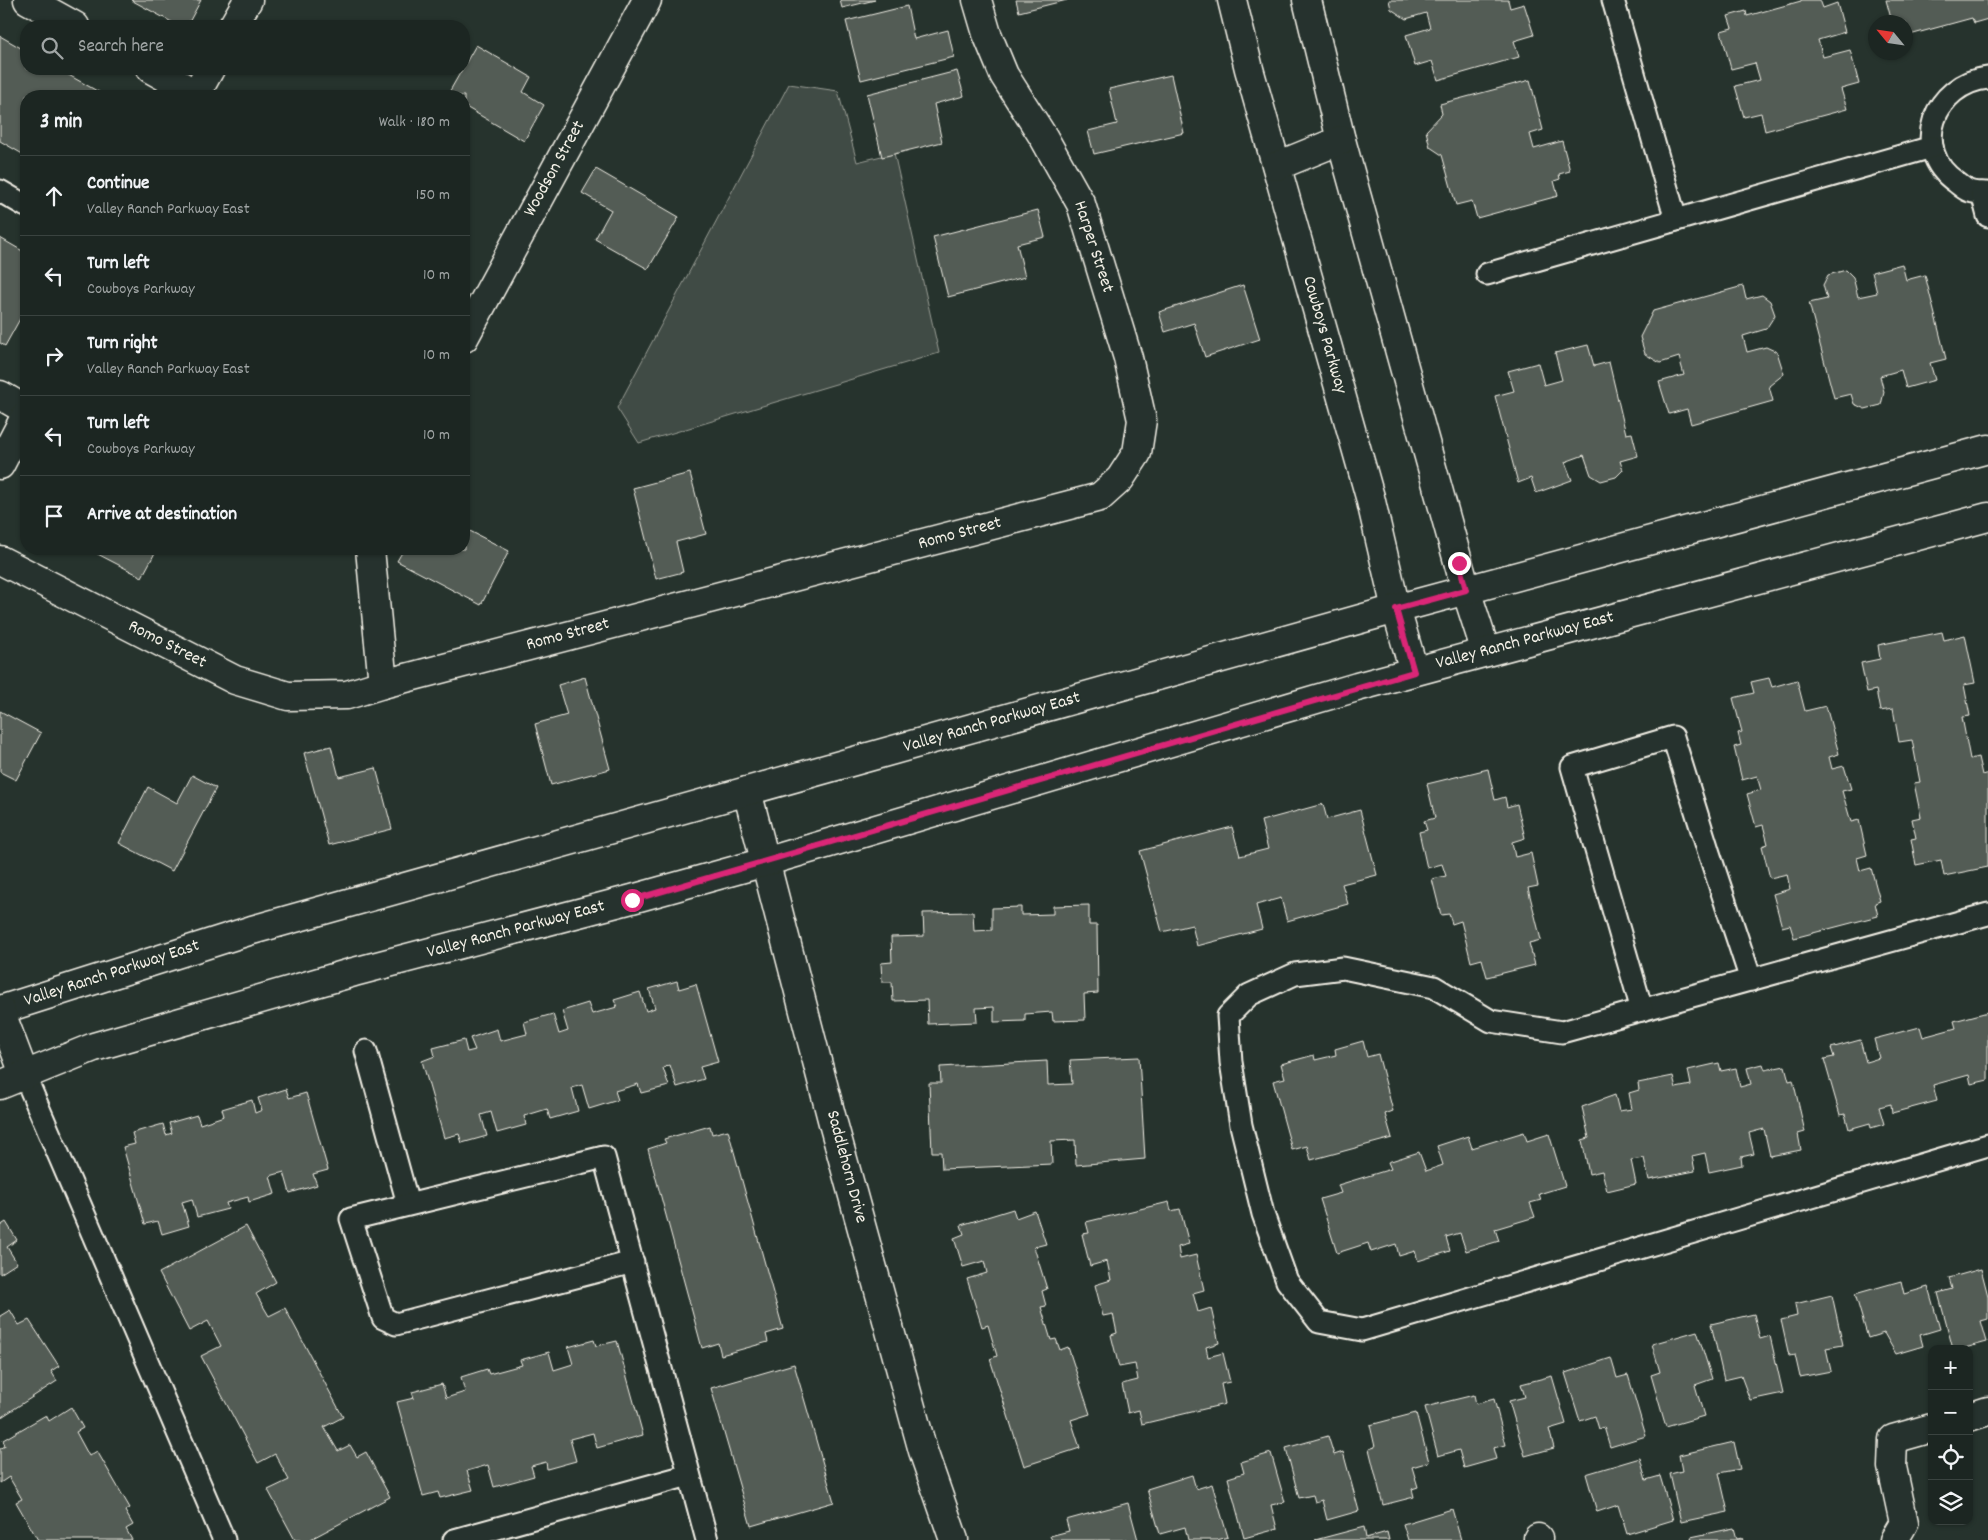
<!DOCTYPE html>
<html lang="en">
<head>
<meta charset="utf-8">
<style>
  body { margin:0; font-family:Dekko,sans-serif; background:#29322f; color:#f1f3f6 }
  .controls { position:absolute; right:15px; bottom:15px; display:grid; overflow:hidden; border-radius:10px; box-shadow:0 1px 4px #0004 }
  .controls button { width:45px; height:45px; display:grid; place-items:center; padding:0; border:0; border-bottom:1px solid #3a4340; background:#1c2622; color:#f1f3f6; font:25px sans-serif }
  .compass { position:absolute; left:1868px; top:15px; width:45px; height:45px; border-radius:50%; background:#1c2622; box-shadow:0 1px 4px #0004; rotate:299deg }
  .stop { position:absolute; width:15px; height:15px; margin:-11px; border:4px solid #db2777; border-radius:50%; background:#fff }
  .stop.end { background:#db2777; border-color:#fff; box-shadow:0 1px 5px #0008 }
  .list { margin:0; padding:0; list-style:none }
  h2 { display:flex; justify-content:space-between; align-items:center; height:65px; margin:0; padding:0 20px; font-size:21px }
  h2 small { font-size:16px; font-weight:400; color:#a0a5a5 }
  .list li { display:grid; grid-template-columns:32px 1fr auto; gap:15px; align-items:center; box-sizing:border-box; height:80px; padding:0 20px; border-top:1px solid #3a4340 }
  .list b { display:block; font-size:19px; white-space:nowrap }
  .list p { margin:0; font-size:16px; white-space:nowrap; color:#a0a5a5 }
  .list em { font-size:16px; font-style:normal; color:#a0a5a5 }
  .icon { flex:none; width:28px; height:28px; fill:none; stroke:currentColor; stroke-width:2; stroke-linecap:round; stroke-linejoin:round }
  .map { position:relative; flex:none; width:1988px; height:1540px; overflow:hidden }
  .search { position:absolute; background:#1c2622; box-shadow:0 1px 4px #0004; left:20px; top:20px; width:450px; height:55px; display:flex; align-items:center; gap:12px; box-sizing:border-box; padding:0 18px; border-radius:20px; color:#a0a5a5; font-size:19px }
  .panel { position:absolute; background:#1c2622; box-shadow:0 1px 4px #0004; left:20px; top:90px; width:450px; height:465px; border-radius:20px }
  .map>svg:first-child { display:block }
  .green { fill:#414b45; stroke:#9a9e96 }
  .building { fill:#525c55; stroke:#f4f1e8 }
  .lines { fill:none; stroke-linecap:round; stroke-linejoin:round }
  .lane-casing { stroke:#f4f1e8; stroke-width:25 }
  .street-casing { stroke:#f4f1e8; stroke-width:31 }
  .secondary-casing { stroke:#f4f1e8; stroke-width:31 }
  .lane { stroke:#26332d; stroke-width:21 }
  .street { stroke:#26332d; stroke-width:28 }
  .secondary { stroke:#26332d; stroke-width:28 }
  .route { stroke:#db2777; stroke-width:6 }
  .labels { text-anchor:middle; dominant-baseline:central; stroke-width:4; stroke-linejoin:round; paint-order:stroke }
  .street-label { font-size:18px; fill:#f4f1e8; stroke:#26332d }
</style>
</head>
<body>
<div class="map">
<svg width="1988" height="1540" viewBox="0 0 1988 1540">
  <rect width="100%" height="100%" fill="#26332d"/>
  <filter id="ink" filterUnits="userSpaceOnUse"><feTurbulence type="fractalNoise" baseFrequency=".02" numOctaves="2"/><feDisplacementMap in="SourceGraphic" scale="10" xChannelSelector="R" yChannelSelector="G"/><feConvolveMatrix kernelMatrix="1 2 1 2 8 2 1 2 1" color-interpolation-filters="sRGB"/></filter>
  <g filter="url(#ink)">
    <polygon class="green" points="789,84 838,91 857,162 894,153 939,353 639,443 617,408"/>
    <g class="building">
      <polygon points="131,0 201,0 187,26 179,26"/>
      <polygon points="840,0 875,0 842,8"/>
      <polygon points="1016,0 1067,0 1019,12"/>
      <polygon points="1389,0 1508,0 1510,8 1524,4 1534,35 1514,41 1519,57 1438,80 1432,61 1415,66 1406,35 1430,28 1426,13 1406,19 1391,9"/>
      <polygon points="1801,0 1820,0 1823,8 1837,3 1845,32 1818,40 1823,57 1850,50 1859,84 1841,89 1847,109 1765,131 1761,113 1744,117 1735,86 1760,80 1755,63 1731,69 1721,31 1732,28 1728,16 1746,11 1747,16 1801,1"/>
      <polygon points="1886,0 1988,0 1988,19 1974,23 1972,18 1906,36 1906,22 1892,22"/>
      <polygon points="907,6 914,39 948,30 954,57 861,80 846,21"/>
      <polygon points="0,36 26,51 26,69 58,69 106,96 26,96 26,156 0,141"/>
      <polygon points="476,45 531,77 523,92 544,105 524,141 464,106 464,96 447,96"/>
      <polygon points="957,71 964,96 934,104 942,142 882,157 867,94"/>
      <polygon points="1171,75 1184,133 1094,154 1088,131 1117,124 1109,89"/>
      <polygon points="1530,80 1543,130 1530,134 1534,149 1562,141 1570,171 1559,174 1560,179 1554,181 1558,196 1477,218 1472,201 1456,205 1442,155 1430,147 1426,131 1442,114 1440,104"/>
      <polygon points="596,169 679,217 648,269 595,239 611,210 582,193"/>
      <polygon points="1038,210 1045,237 1017,244 1025,277 948,297 933,237"/>
      <polygon points="0,238 26,253 26,308 5,346 0,343"/>
      <polygon points="1902,264 1906,280 1925,275 1946,359 1930,363 1935,380 1906,388 1901,370 1880,376 1884,392 1881,405 1865,409 1854,404 1851,394 1834,398 1809,303 1827,299 1823,285 1828,275 1846,270 1853,277 1858,297 1877,293 1872,272"/>
      <polygon points="1243,285 1260,339 1205,357 1194,323 1165,332 1159,312"/>
      <polygon points="1743,286 1746,299 1762,295 1770,301 1775,315 1766,329 1743,336 1747,352 1766,347 1777,352 1784,374 1769,386 1773,401 1691,424 1687,409 1669,414 1659,382 1684,375 1679,357 1660,363 1645,354 1640,337 1653,311"/>
      <polygon points="1588,345 1594,366 1609,362 1626,434 1632,433 1638,456 1620,461 1623,470 1616,477 1601,481 1591,475 1584,455 1565,462 1572,480 1536,493 1531,478 1518,483 1495,396 1514,391 1508,371 1538,363 1544,385 1562,380 1555,353"/>
      <polygon points="690,473 706,534 676,542 683,572 656,579 633,488"/>
      <polygon points="464,528 509,551 481,605 397,561 404,549 433,549 438,552 440,549 464,549"/>
      <polygon points="88,549 157,549 142,577"/>
      <polygon points="1942,632 1944,640 1965,635 1975,683 1964,685 1970,716 1962,717 1970,759 1978,757 1982,775 1988,773 1988,867 1944,876 1941,860 1916,865 1911,839 1916,838 1912,819 1921,817 1914,783 1920,782 1912,740 1899,742 1893,709 1880,711 1876,690 1867,692 1861,663 1880,659 1878,645"/>
      <polygon points="585,677 610,769 551,785 535,724 567,715 558,685"/>
      <polygon points="1769,678 1772,687 1797,680 1805,711 1826,706 1839,754 1829,757 1832,769 1844,766 1851,789 1842,791 1851,822 1859,820 1867,855 1857,858 1860,871 1871,868 1880,901 1875,903 1878,916 1794,938 1790,925 1782,927 1773,894 1790,889 1787,874 1770,878 1762,846 1768,844 1763,825 1756,827 1747,794 1761,790 1757,776 1742,780 1734,747 1741,745 1738,733 1742,732 1733,698 1754,693 1751,682"/>
      <polygon points="0,711 41,733 16,780 0,772"/>
      <polygon points="331,746 339,777 376,768 392,829 329,845 304,753"/>
      <polygon points="1488,769 1495,800 1505,797 1507,807 1517,804 1525,838 1512,842 1515,857 1531,853 1538,886 1528,888 1541,940 1529,943 1535,965 1487,977 1482,959 1471,962 1461,921 1452,924 1449,914 1441,915 1432,879 1446,876 1442,864 1427,868 1419,832 1427,830 1424,821 1435,818 1427,784"/>
      <polygon points="192,775 216,788 172,871 119,843 148,787 177,803"/>
      <polygon points="1323,804 1327,819 1360,810 1377,875 1342,884 1348,904 1287,921 1281,898 1256,905 1262,929 1197,946 1192,925 1162,932 1140,851 1232,827 1240,856 1268,849 1261,821"/>
      <polygon points="1089,905 1089,925 1097,925 1098,993 1084,994 1085,1020 1053,1021 1052,1012 1025,1014 1025,1021 994,1022 994,1007 976,1008 977,1022 928,1024 927,1000 893,1001 892,982 882,982 881,963 892,962 891,937 924,936 923,913 973,912 974,931 992,930 992,908 1021,907 1021,915 1053,914 1053,906"/>
      <polygon points="677,981 679,989 696,984 718,1062 700,1067 704,1079 677,1087 670,1065 663,1068 669,1086 641,1093 638,1084 615,1091 618,1100 589,1109 582,1085 572,1088 578,1111 550,1119 547,1109 524,1116 526,1125 497,1133 491,1112 481,1115 487,1136 462,1143 459,1134 444,1138 422,1061 435,1056 433,1048 464,1040 467,1052 475,1050 470,1038 497,1029 500,1041 527,1034 524,1022 553,1014 559,1034 568,1031 562,1011 588,1003 592,1014 617,1007 614,1000 640,992 646,1011 655,1008 649,989"/>
      <polygon points="1988,1012 1988,1080 1971,1084 1969,1075 1933,1085 1937,1101 1892,1113 1891,1104 1879,1107 1884,1124 1871,1128 1870,1123 1849,1129 1845,1114 1840,1115 1824,1059 1834,1057 1831,1048 1860,1040 1866,1062 1879,1058 1874,1039 1920,1027 1923,1037 1956,1028 1954,1021"/>
      <polygon points="1363,1041 1367,1057 1378,1054 1393,1111 1385,1114 1392,1138 1311,1160 1307,1146 1292,1150 1273,1081 1285,1078 1281,1064 1314,1055 1315,1060 1336,1055 1335,1049"/>
      <polygon points="1139,1057 1145,1159 1076,1165 1075,1140 1051,1141 1052,1164 942,1169 941,1152 932,1152 929,1083 941,1083 940,1067 1047,1061 1048,1085 1072,1084 1070,1060"/>
      <polygon points="1719,1063 1721,1071 1736,1068 1740,1087 1751,1084 1747,1068 1763,1064 1765,1070 1785,1066 1789,1081 1793,1080 1805,1132 1798,1134 1801,1150 1770,1156 1764,1129 1749,1133 1754,1154 1741,1157 1742,1165 1709,1172 1705,1153 1692,1156 1695,1171 1649,1180 1644,1158 1631,1160 1636,1184 1607,1191 1602,1171 1589,1174 1582,1140 1589,1138 1582,1107 1615,1095 1619,1111 1632,1109 1629,1093 1639,1090 1638,1083 1673,1076 1676,1088 1691,1085 1688,1070"/>
      <polygon points="286,1089 289,1098 306,1093 328,1170 313,1174 317,1185 290,1193 284,1172 270,1176 275,1194 249,1202 248,1197 226,1203 228,1209 197,1217 192,1199 182,1202 189,1226 162,1234 158,1221 145,1224 123,1147 135,1144 132,1133 163,1124 166,1135 172,1133 169,1123 197,1115 200,1124 224,1116 222,1109 252,1100 255,1113 262,1110 258,1098"/>
      <polygon points="710,1126 712,1134 728,1130 783,1329 766,1334 768,1342 721,1355 718,1343 702,1348 648,1149 666,1143 664,1139"/>
      <polygon points="1524,1132 1527,1141 1549,1134 1565,1186 1539,1194 1541,1200 1530,1203 1535,1217 1495,1229 1499,1241 1466,1251 1460,1233 1446,1237 1450,1251 1418,1261 1415,1251 1399,1256 1396,1244 1371,1252 1368,1243 1337,1253 1320,1199 1341,1193 1338,1185 1391,1169 1388,1162 1419,1152 1426,1171 1443,1165 1437,1146 1468,1136 1472,1148"/>
      <polygon points="1169,1202 1171,1211 1180,1209 1189,1244 1178,1247 1180,1259 1196,1255 1204,1290 1193,1293 1198,1312 1211,1308 1219,1343 1206,1347 1208,1357 1223,1353 1230,1382 1221,1384 1225,1404 1142,1424 1139,1410 1128,1413 1122,1384 1138,1380 1135,1364 1119,1367 1111,1335 1117,1333 1113,1314 1103,1316 1095,1285 1111,1280 1107,1261 1090,1266 1082,1234 1089,1233 1086,1222"/>
      <polygon points="1013,1209 1016,1218 1035,1211 1046,1244 1034,1247 1047,1289 1042,1291 1046,1306 1041,1307 1051,1340 1056,1339 1060,1350 1068,1347 1090,1414 1071,1420 1080,1448 1024,1466 990,1359 997,1356 988,1325 982,1327 967,1279 987,1273 984,1261 963,1267 954,1238 964,1234 961,1225"/>
      <polygon points="6,1222 17,1240 7,1247 17,1263 0,1274 0,1226"/>
      <polygon points="246,1226 276,1282 256,1294 269,1316 285,1308 343,1417 324,1427 338,1451 350,1445 357,1457 366,1452 390,1497 309,1540 295,1540 268,1490 289,1480 275,1454 258,1463 201,1356 221,1346 208,1321 189,1331 159,1273"/>
      <polygon points="1981,1269 1988,1296 1988,1319 1981,1321 1987,1342 1961,1349 1953,1349 1938,1293 1952,1289 1949,1278"/>
      <polygon points="1901,1281 1904,1294 1928,1287 1940,1329 1920,1335 1923,1346 1896,1354 1884,1333 1868,1338 1855,1294"/>
      <polygon points="1832,1295 1843,1345 1826,1348 1831,1371 1800,1377 1795,1355 1789,1356 1781,1320 1797,1316 1795,1304"/>
      <polygon points="10,1310 19,1325 29,1320 59,1366 51,1371 57,1381 0,1418 0,1316"/>
      <polygon points="1754,1314 1760,1339 1770,1336 1783,1393 1750,1400 1741,1376 1724,1380 1711,1324"/>
      <polygon points="1697,1331 1712,1379 1695,1385 1704,1416 1666,1427 1651,1375 1660,1372 1652,1344"/>
      <polygon points="594,1340 596,1346 617,1341 643,1435 597,1448 593,1433 570,1439 576,1461 547,1469 546,1462 531,1466 534,1476 494,1487 488,1465 467,1471 473,1490 440,1498 438,1492 423,1496 397,1402 414,1398 412,1392 442,1384 446,1398 465,1392 461,1377 487,1369 489,1374 522,1365 520,1360 549,1352 554,1370 573,1364 568,1347"/>
      <polygon points="1611,1358 1617,1378 1628,1375 1646,1436 1610,1447 1604,1427 1599,1429 1595,1416 1580,1421 1565,1373"/>
      <polygon points="794,1364 834,1502 751,1526 711,1388"/>
      <polygon points="1552,1376 1566,1424 1549,1429 1554,1448 1525,1456 1509,1401 1525,1397 1521,1384"/>
      <polygon points="1474,1395 1476,1404 1494,1399 1506,1445 1493,1448 1496,1459 1464,1468 1459,1450 1438,1456 1425,1407"/>
      <polygon points="71,1407 83,1428 76,1432 89,1456 97,1451 130,1508 125,1511 133,1525 126,1529 132,1540 38,1540 16,1502 22,1499 9,1477 0,1483 0,1449 5,1446 3,1440 46,1415 49,1421"/>
      <polygon points="1416,1413 1429,1462 1412,1467 1418,1487 1412,1489 1414,1497 1383,1505 1369,1449 1375,1447 1370,1425"/>
      <polygon points="1328,1436 1334,1455 1343,1452 1359,1511 1327,1520 1322,1500 1315,1502 1313,1495 1299,1498 1286,1448"/>
      <polygon points="1734,1442 1740,1469 1719,1473 1728,1512 1681,1522 1670,1474 1682,1471 1679,1455"/>
      <polygon points="1271,1453 1285,1502 1271,1505 1277,1529 1244,1538 1228,1478 1244,1473 1241,1462"/>
      <polygon points="1640,1458 1646,1480 1660,1476 1673,1520 1627,1534 1618,1505 1597,1512 1586,1474"/>
      <polygon points="1192,1475 1196,1489 1212,1484 1228,1537 1217,1540 1188,1540 1185,1527 1160,1534 1147,1489"/>
      <polygon points="1128,1503 1138,1540 1052,1540 1050,1536 1069,1531 1066,1520"/>
      <polygon points="1452,1509 1461,1540 1408,1540 1403,1524"/>
      <polygon points="1364,1527 1366,1538 1387,1532 1389,1540 1315,1540"/>
      <polygon points="1734,1528 1737,1539 1742,1538 1743,1540 1692,1540 1691,1537"/>
    </g>
    <g class="lines">
      <defs>
        <g id="lane">
          <polyline points="1613,0 1676,220"/>
          <path d="M1988 78C1934 83 1909 150 1956 182 1960 185 1964 189 1969 191 1974 193 1982 193 1988 193"/>
          <polyline points="0,191 26,206"/>
          <polyline points="1982,193 1988,216"/>
          <polyline points="1487,274 1932,147"/>
          <polyline points="1988,914 1562,1032 1491,1021 1434,987 1343,968 1295,974 1249,995 1228,1016 1231,1062 1241,1125 1263,1214 1287,1281 1319,1322 1362,1330 1988,1145"/>
          <polyline points="1642,1010 1572,767 1673,737 1709,853 1751,980"/>
          <polyline points="366,1051 408,1204"/>
          <polyline points="24,1074 224,1540"/>
          <path d="M633 1262 396 1324 383 1318 351 1219 604 1157C639 1285 672 1413 707 1540"/>
          <polyline points="454,1540 689,1475"/>
        </g>
        <g id="street">
          <polyline points="28,0 75,26"/>
          <polyline points="233,26 248,0"/>
          <polyline points="151,69 196,94"/>
          <polyline points="195,96 210,69"/>
          <polyline points="464,338 647,0"/>
          <polyline points="0,395 26,410"/>
          <polyline points="0,465 26,415"/>
          <polyline points="370,549 383,684"/>
          <polyline points="0,560 235,680 288,696 347,695 383,684 1100,497 1120,479 1137,453 1142,420 1128,358 1081,204 1044,138 1004,75 987,34 977,0"/>
          <polyline points="1969,1417 1988,1411"/>
          <polyline points="1538,1538 1538,1540"/>
          <polyline points="1894,1540 1904,1523 1892,1467 1893,1439 1932,1428"/>
        </g>
        <g id="secondary">
          <polyline points="1232,0 1249,69 1370,497 1396,609 1414,671"/>
          <polyline points="1307,0 1341,140 1466,590 1486,652"/>
          <polyline points="1277,166 1341,140"/>
          <polyline points="747,791 833,1123 923,1451 954,1540"/>
          <polyline points="0,1010 252,930 1396,609 1988,449"/>
          <polyline points="0,1010 24,1074"/>
          <polyline points="0,1085 94,1047 354,972 632,899 765,862 1357,687 1988,517"/>
        </g>
      </defs>
      <use href="#lane" class="lane-casing"/>
      <use href="#street" class="street-casing"/>
      <use href="#secondary" class="secondary-casing"/>
      <use href="#lane" class="lane"/>
      <use href="#street" class="street"/>
      <use href="#secondary" class="secondary"/>
    </g>
  </g>
  <g class="lines" filter="url(#ink)">
    <polyline class="route" points="632,900 1414,672 1396,609 1466,590 1459,563"/>
  </g>
  <g class="labels">
    <g class="street-label">
      <text transform="translate(555 169) rotate(-61)">Woodson Street</text>
      <text transform="translate(1093 247) rotate(72)">Harper Street</text>
      <text transform="translate(1324 335) rotate(74)">Cowboys Parkway</text>
      <text transform="translate(960 534) rotate(-15)">Romo Street</text>
      <text transform="translate(568 635) rotate(-15)">Romo Street</text>
      <text transform="translate(1525 641) rotate(-15)">Valley Ranch Parkway East</text>
      <text transform="translate(167 645) rotate(27)">Romo Street</text>
      <text transform="translate(992 723) rotate(-16)">Valley Ranch Parkway East</text>
      <text transform="translate(516 930) rotate(-15)">Valley Ranch Parkway East</text>
      <text transform="translate(112 974) rotate(-18)">Valley Ranch Parkway East</text>
      <text transform="translate(846 1167) rotate(75)">Saddlehorn Drive</text>
    </g>
  </g>
</svg>
<div class="controls">
<button>+</button>
<button>−</button>
<button><svg class="icon" aria-label="locate" viewBox="0 0 24 24"><circle cx="12" cy="12" r="6"/><path d="M12 2v4M12 18v4M2 12h4M18 12h4"/></svg></button>
<button><svg class="icon" aria-label="layers" viewBox="0 0 24 24"><path d="M12 4l9 5-9 5-9-5zM3 14l9 5 9-5"/></svg></button>
</div>
<svg class="compass" viewBox="-18 -18 36 36"><path d="M0-13l5 13h-10z" fill="#e53935"/><path d="M0 13l5-13h-10z" fill="#a0a5a5"/></svg>
<div class="stop" style="left:632px;top:900px"></div>
<div class="stop end" style="left:1459px;top:563px"></div>
<div class="search"><svg class="icon" aria-label="search" viewBox="0 0 24 24"><circle cx="10" cy="10" r="6"/><path d="M15 15l6 6"/></svg>Search here</div>
<section class="panel">
<h2>3 min<small>Walk · 180 m</small></h2>
<ul class="list">
<li><svg class="icon" aria-label="ahead" viewBox="0 0 24 24"><path d="M12 20V5M6 11l6-6 6 6"/></svg><div><b>Continue</b><p>Valley Ranch Parkway East</p></div><em>150 m</em></li>
<li><svg class="icon" aria-label="left" viewBox="0 0 24 24"><path d="M17 20v-9H6M10 6l-5 5 5 5"/></svg><div><b>Turn left</b><p>Cowboys Parkway</p></div><em>10 m</em></li>
<li><svg class="icon" aria-label="right" viewBox="0 0 24 24"><path d="M7 20v-9h11M14 6l5 5-5 5"/></svg><div><b>Turn right</b><p>Valley Ranch Parkway East</p></div><em>10 m</em></li>
<li><svg class="icon" aria-label="left" viewBox="0 0 24 24"><path d="M17 20v-9H6M10 6l-5 5 5 5"/></svg><div><b>Turn left</b><p>Cowboys Parkway</p></div><em>10 m</em></li>
<li><svg class="icon" aria-label="arrive" viewBox="0 0 24 24"><path d="M6 21V4h12l-3 4 3 4H6"/></svg><div><b>Arrive at destination</b></div></li>
</ul>
</section>
</div>
</body>
</html>
